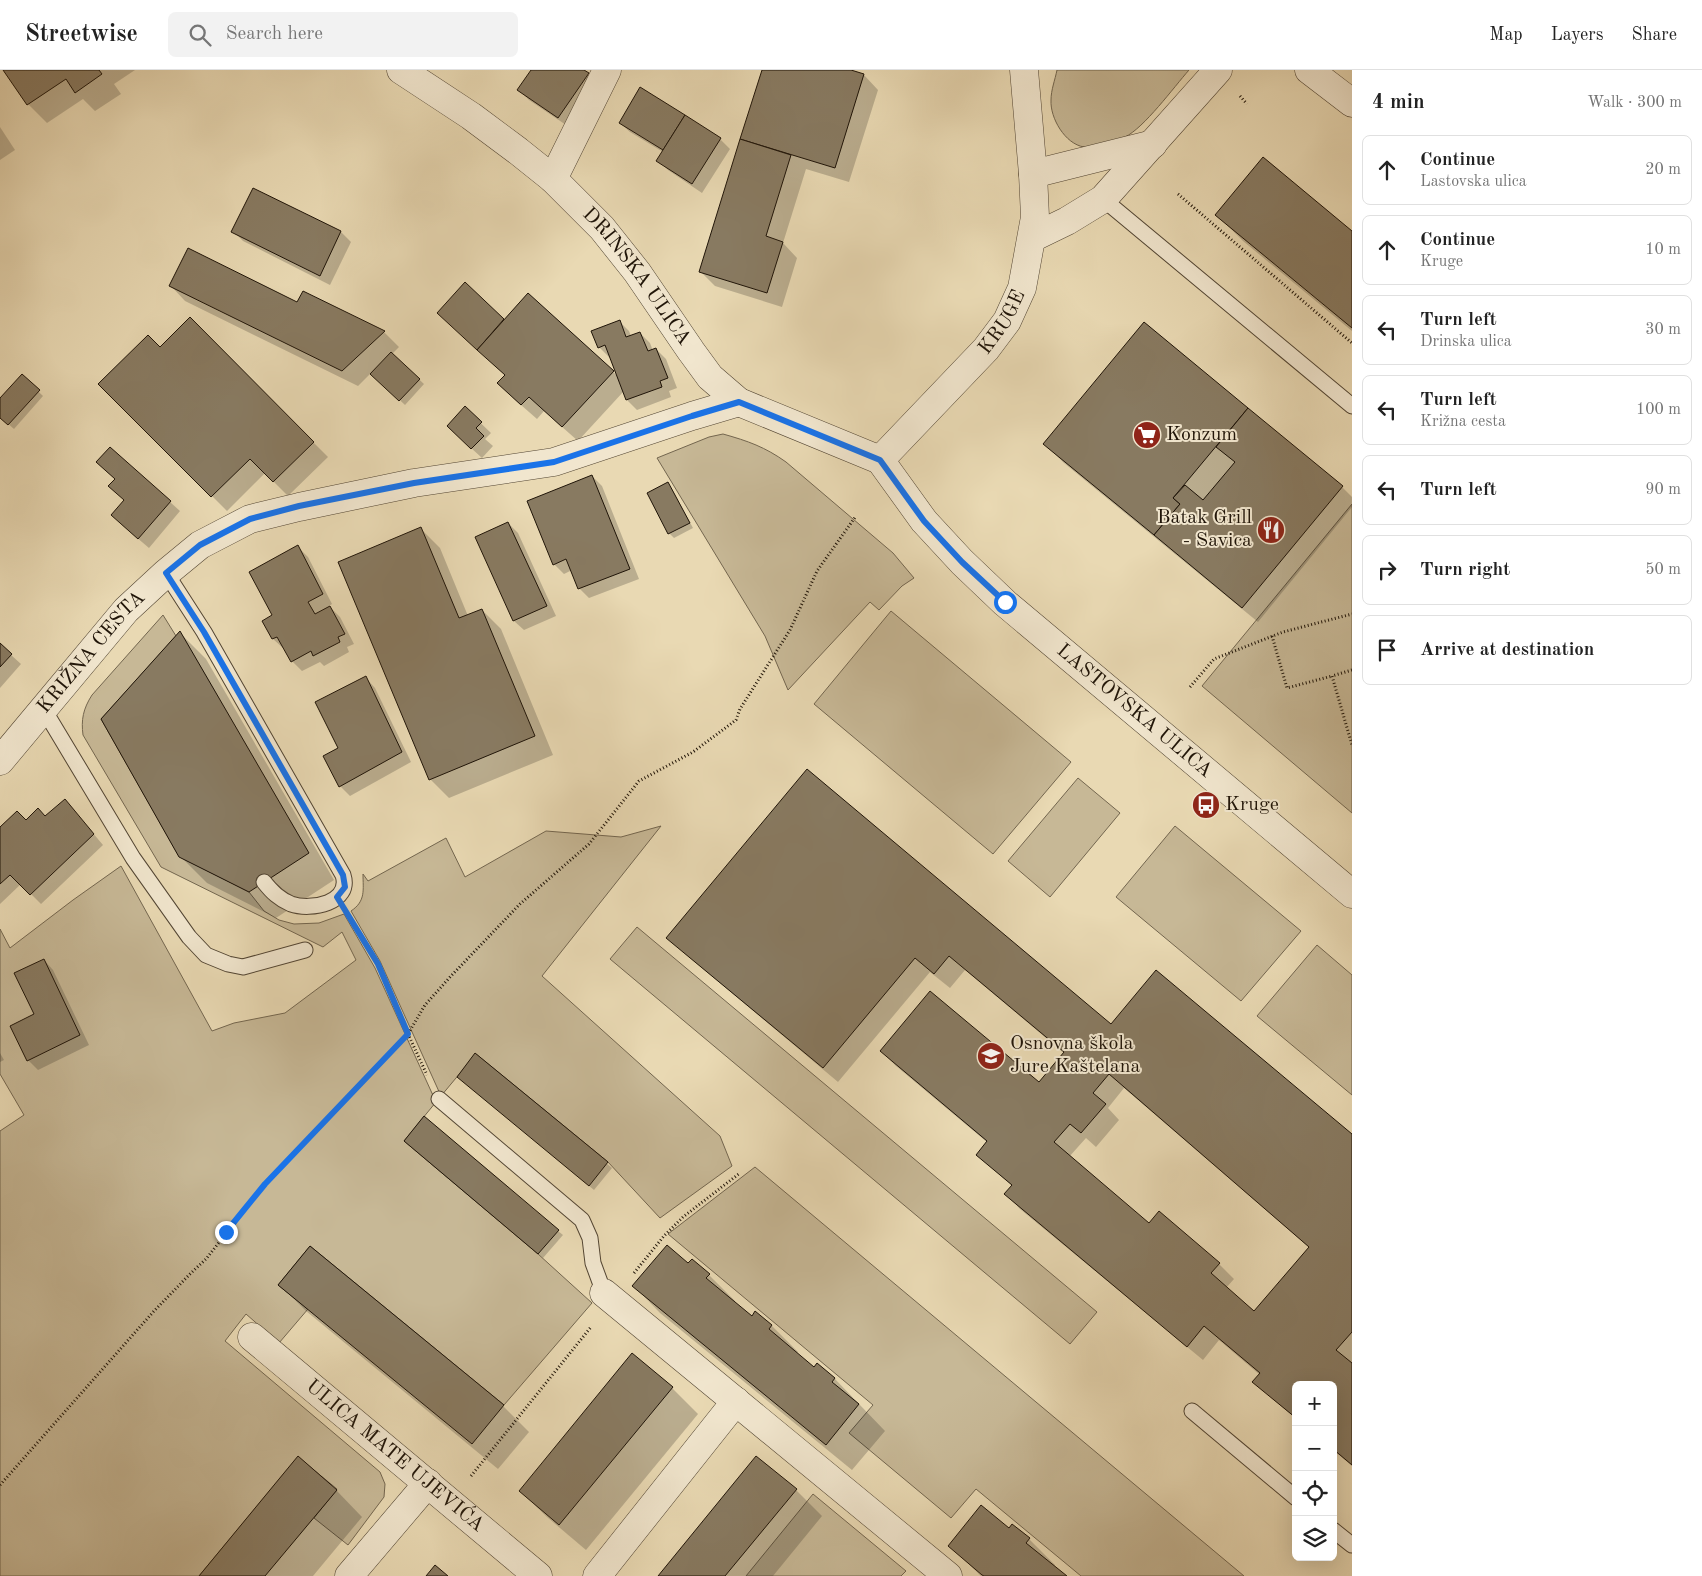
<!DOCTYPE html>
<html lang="en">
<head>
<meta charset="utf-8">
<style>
  body { margin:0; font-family:"Old Standard TT",serif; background:#f2f2f2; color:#222 }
  .controls { position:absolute; right:15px; bottom:15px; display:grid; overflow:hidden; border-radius:8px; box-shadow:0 5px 20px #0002 }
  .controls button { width:45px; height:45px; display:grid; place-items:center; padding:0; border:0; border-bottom:1px solid #e0e0e0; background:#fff; color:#222; font:25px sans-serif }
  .stop { position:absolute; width:15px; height:15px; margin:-11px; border:4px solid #1a73e8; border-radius:50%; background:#fff }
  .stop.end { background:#1a73e8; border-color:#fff; box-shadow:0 1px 5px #0008 }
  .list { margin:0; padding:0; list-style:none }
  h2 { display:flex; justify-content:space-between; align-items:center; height:65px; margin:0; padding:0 20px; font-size:21px }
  h2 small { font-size:16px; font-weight:400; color:#767676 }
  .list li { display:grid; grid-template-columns:32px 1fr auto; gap:15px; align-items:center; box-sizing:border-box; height:70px; margin:0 10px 10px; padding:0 10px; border:1px solid #e0e0e0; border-radius:8px }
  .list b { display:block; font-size:19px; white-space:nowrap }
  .list p { margin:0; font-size:16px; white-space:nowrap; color:#767676 }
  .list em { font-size:16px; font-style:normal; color:#767676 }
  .icon { flex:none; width:28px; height:28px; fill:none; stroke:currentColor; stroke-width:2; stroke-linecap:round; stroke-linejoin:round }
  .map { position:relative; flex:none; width:1352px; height:1506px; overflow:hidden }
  header { display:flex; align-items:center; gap:30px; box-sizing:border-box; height:70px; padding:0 25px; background:#fff; border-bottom:1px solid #e0e0e0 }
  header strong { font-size:24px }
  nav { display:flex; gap:28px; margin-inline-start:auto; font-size:18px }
  .search { width:350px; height:45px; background:#f2f2f2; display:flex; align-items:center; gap:12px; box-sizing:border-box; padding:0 18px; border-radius:8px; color:#767676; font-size:19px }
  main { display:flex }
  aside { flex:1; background:#fff }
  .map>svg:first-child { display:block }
  .green { fill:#c7b896; stroke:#73664f }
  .shadow { fill:#0003; fill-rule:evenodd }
  .building { fill:#887a61; stroke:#1f1408; fill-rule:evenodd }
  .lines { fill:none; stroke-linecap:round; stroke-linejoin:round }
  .service-casing { stroke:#524533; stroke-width:17 }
  .minor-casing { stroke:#524533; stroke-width:29 }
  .tertiary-casing { stroke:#524533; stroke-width:29 }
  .path { stroke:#1f1408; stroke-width:3; stroke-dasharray:1 2.5; stroke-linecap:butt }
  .service { stroke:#f1e6ce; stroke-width:15 }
  .minor { stroke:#f1e6ce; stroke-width:28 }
  .tertiary { stroke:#f1e6ce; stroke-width:28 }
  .route { stroke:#1a73e8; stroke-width:6 }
  .labels { text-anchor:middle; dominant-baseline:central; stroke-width:4; stroke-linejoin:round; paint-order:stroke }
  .street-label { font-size:20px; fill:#1f1408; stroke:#f1e6ce }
  .poi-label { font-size:20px; fill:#1f1408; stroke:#f1e6ce; text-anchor:start }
</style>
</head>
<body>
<header>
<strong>Streetwise</strong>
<div class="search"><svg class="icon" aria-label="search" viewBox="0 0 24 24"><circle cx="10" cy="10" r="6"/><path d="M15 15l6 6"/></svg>Search here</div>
<nav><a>Map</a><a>Layers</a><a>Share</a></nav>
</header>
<main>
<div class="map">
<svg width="1352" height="1506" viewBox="0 0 1352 1506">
  <rect width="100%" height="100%" fill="#e9d9b3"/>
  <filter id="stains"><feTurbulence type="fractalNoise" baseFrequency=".004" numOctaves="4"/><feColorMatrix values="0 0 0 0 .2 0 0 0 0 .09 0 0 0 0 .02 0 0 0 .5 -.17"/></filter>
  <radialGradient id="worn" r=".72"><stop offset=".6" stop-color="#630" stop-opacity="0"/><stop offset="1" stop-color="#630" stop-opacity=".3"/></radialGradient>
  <g class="green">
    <path d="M1057 0H1189C1174 17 1144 58 1125 67 1121 69 1088 77 1084 77 1065 74 1050 48 1051 30 1051 20 1055 10 1057 0Z"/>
    <path d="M723 364C748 371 765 377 786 392L893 483 914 508 902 516 879 540 870 532 788 620 765 566 657 388 709 367Z"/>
    <polygon points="1352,434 1352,743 1202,616"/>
    <polygon points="891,541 1071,692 993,784 814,634"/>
    <path d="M163 545 176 566 101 649 179 786 249 822 264 841 279 850 294 854 319 853 344 844 375 898 436 1032 404 1071 538 1184 592 1233 504 1335 310 1176 278 1215 308 1239 279 1273 246 1244 225 1271 380 1402 385 1414 384 1427 348 1475 314 1448 337 1419 298 1387 199 1506H0V1061L24 1045 0 1004V859L10 878 73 830 121 796 212 961 234 953 285 943 356 890 342 862 323 877 161 797 83 665C81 650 83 639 92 625Z"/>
    <polygon points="1078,708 1120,743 1050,827 1008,791"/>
    <path d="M661 756 542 906 720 1066 732 1096 660 1148 608 1092 476 984 441 1026 380 891 351 841C366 831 363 820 363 804L368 811 446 768 465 807 546 761 621 767Z"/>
    <polygon points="1175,756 1301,861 1241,931 1116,827"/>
    <polygon points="637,857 1097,1242 1070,1274 610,889"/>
    <polygon points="1317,875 1352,905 1352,1025 1257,946"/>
    <polygon points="755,1097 1244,1506 1081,1506 976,1419 951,1448 849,1363 873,1335 668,1164"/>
    <polygon points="813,1424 906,1501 901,1506 746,1506"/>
  </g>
  <g class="shadow">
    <polygon points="5,0 135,0 114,14 121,24 95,41 83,29 47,53 28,34"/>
    <polygon points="533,0 582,0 598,14 569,57 529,30 519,20"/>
    <polygon points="763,0 847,0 864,5 878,20 849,112 806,99 783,173 797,188 782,237 715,216 700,201"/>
    <polygon points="620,53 720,69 730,79 702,123 668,100 658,90 663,82 630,62"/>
    <polygon points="0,57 15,80 0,90"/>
    <polygon points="253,120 341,162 351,172 330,215 243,171 233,161"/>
    <polygon points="1217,145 1352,163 1352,261 1243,171"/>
    <polygon points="465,214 504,251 613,302 619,307 611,286 609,287 599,277 619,251 629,261 631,266 640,263 650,273 653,281 656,279 666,289 677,318 669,321 671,327 637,340 627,330 624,321 578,371 544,341 537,349 513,328 506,306 449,253"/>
    <polygon points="171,216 298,234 303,222 384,262 399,277 392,284 424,314 405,335 371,303 358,316 185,231"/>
    <polygon points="190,249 328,387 288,426 265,403 227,441 100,314 160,279"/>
    <polygon points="22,306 43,326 14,359 0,347 0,330"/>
    <polygon points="465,338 491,363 485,369 493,376 482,388 458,366"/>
    <polygon points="1247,339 1342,417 1352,427 1352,437 1258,552 1064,393 1045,374"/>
    <polygon points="97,392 170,432 180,441 149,478 122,455 125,431 116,410"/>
    <polygon points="592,406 602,416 639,509 589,528 579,518 572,500 564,504 554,494"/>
    <polygon points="668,414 672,419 693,458 674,468 669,463"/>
    <polygon points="508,453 518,463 556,546 524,560 514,551 477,467"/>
    <polygon points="421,459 440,478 468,546 482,540 501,559 553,685 449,728 430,709"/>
    <polygon points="298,477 308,487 332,534 329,536 340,547 354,574 347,577 349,582 324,596 320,592 302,601 292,591 285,578 283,578 273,569 263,551 274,545"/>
    <polygon points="180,563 206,589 334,810 276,848 207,813 180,786"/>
    <polygon points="0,575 21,594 0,618"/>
    <polygon points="366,608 375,618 411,692 350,726 340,716 340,679"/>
    <path d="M807 701 1111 956 1352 1065V1396L1333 1380V1315H1296V1349L1254 1312 1260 1305 1219 1270 1203 1290 1020 1139 1006 1124 1012 1116 978 1085 988 1073 896 996 881 981 1039 1014 1065 984 965 900 950 918 930 902 838 1012 683 882 668 867ZM1124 1018 1310 1178 1254 1243 1226 1218 1234 1209 1219 1194 1149 1155 1069 1087 1086 1068 1096 1077 1119 1050 1108 1038Z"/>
    <polygon points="65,730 103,775 41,834 21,814 0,834 0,759 45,747"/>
    <polygon points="44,890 53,900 89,975 38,1000 28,990"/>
    <polygon points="0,983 4,990 0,992"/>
    <polygon points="476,985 612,1098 594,1120 463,1011"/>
    <polygon points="410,1075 558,1161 563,1165 543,1188"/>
    <polygon points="688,1195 709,1205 735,1231 734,1233 752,1247 756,1243 772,1256 798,1282 796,1284 814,1298 817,1294 835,1309 885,1361 852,1400 660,1243 634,1216"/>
    <polygon points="280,1215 503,1336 529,1362 498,1399 306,1241"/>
    <polygon points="672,1318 698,1344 586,1480 547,1447 520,1421"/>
    <polygon points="336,1420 362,1447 313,1506 201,1506"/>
    <polygon points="796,1420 822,1446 773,1506 659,1506"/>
    <polygon points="1012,1455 1029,1469 1055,1495 1054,1497 1065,1506 981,1506 950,1476 1009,1460"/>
  </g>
  <g class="building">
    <polygon points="3,0 99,0 102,4 75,23 66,9 27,35"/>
    <polygon points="531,0 584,0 589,3 558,48 517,20"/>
    <polygon points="762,0 851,0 864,4 835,98 740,69"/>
    <polygon points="640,17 685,45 663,80 619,53"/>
    <polygon points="685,45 721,68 692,114 656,91"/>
    <polygon points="740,69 791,85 766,166 783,172 767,223 699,202"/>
    <polygon points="1263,87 1352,161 1352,258 1215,145"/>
    <polygon points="253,118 341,161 320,206 231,162"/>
    <polygon points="188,178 297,232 303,221 385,261 342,301 169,216"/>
    <polygon points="465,212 504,249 477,280 437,243"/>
    <polygon points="528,223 614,301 562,357 529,327 521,335 497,313 505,305 477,280"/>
    <polygon points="190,247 314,372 273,412 250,389 211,427 98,314 148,265 160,277"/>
    <polygon points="620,250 626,267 640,262 648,281 656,278 668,308 660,311 662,317 626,330 605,275 598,278 591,261"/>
    <polygon points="1144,252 1248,338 1173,428 1180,434 1154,465 1043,374"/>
    <polygon points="391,282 420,309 399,331 370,304"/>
    <polygon points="22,304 40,320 8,355 0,348 0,328"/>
    <polygon points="465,336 482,352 476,358 484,366 471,379 447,356"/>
    <polygon points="1248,338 1343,416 1242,538 1154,465 1180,434 1173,428 1185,415 1203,430 1235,392 1216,377"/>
    <polygon points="110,377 171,431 138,469 111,445 124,430 108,416 115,409 96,392"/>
    <polygon points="592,405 630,499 578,519 566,489 553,495 527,431"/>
    <polygon points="668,412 690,453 668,464 647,423"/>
    <polygon points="508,452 547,536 513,551 475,467"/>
    <polygon points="421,457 459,548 482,539 535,666 429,710 338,492"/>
    <polygon points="298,475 323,524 308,532 315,544 330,536 345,564 338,567 340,572 313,586 311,581 291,592 277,567 272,569 262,551 272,545 249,502"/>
    <polygon points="180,561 309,783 249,822 179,787 101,649"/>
    <polygon points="0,573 12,584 0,597"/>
    <polygon points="366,606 402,682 339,717 323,686 338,678 315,632"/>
    <path d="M807 699 1111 954 1156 900 1352 1064V1262L1336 1280 1352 1293V1395L1333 1379V1315H1296V1348L1252 1312 1260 1303 1204 1256 1187 1277 1004 1124 1012 1115 976 1085 987 1071 880 981 930 921 1039 1012 1064 982 949 886 934 904 915 888 823 998 666 868ZM1109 1004 1309 1177 1254 1241 1211 1203 1220 1193 1159 1141 1149 1153 1054 1072 1070 1054 1081 1063 1106 1034 1093 1023Z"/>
    <polygon points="65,729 94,764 30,825 10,805 0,814 0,757 17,741 26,750 38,738 45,746"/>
    <polygon points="44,889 80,965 27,991 10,956 34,944 14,903"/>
    <polygon points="475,983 608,1092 589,1116 457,1007"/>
    <polygon points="424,1046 559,1160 538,1184 404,1071"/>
    <polygon points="667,1175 688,1193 692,1189 710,1204 706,1208 752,1246 755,1241 772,1255 769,1259 814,1297 817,1293 835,1308 832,1312 859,1334 826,1375 632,1216"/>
    <polygon points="310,1176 504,1335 472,1374 278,1215"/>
    <polygon points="632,1283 673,1317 559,1455 519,1421"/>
    <polygon points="298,1386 337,1420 265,1506 199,1506"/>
    <polygon points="756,1386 797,1419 725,1506 658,1506"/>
    <polygon points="981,1435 1009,1458 1012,1454 1030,1468 1026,1473 1067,1506 984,1506 982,1505 948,1476"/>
    <polygon points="435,1495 448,1506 426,1506"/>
  </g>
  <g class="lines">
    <defs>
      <g id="service">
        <polyline points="1103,129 1352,336"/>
        <path d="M166 503 204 562 343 805C352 833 311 841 291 834 279 829 272 822 264 812"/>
        <polyline points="43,638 133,788 189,867 206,885 228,894 243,897 305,880"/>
        <polyline points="439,1029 582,1150 590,1168 593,1193 604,1223"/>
        <polyline points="1192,1341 1296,1428"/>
        <polyline points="1333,1460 1352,1475"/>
      </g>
      <g id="minor">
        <polyline points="1309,0 1352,33"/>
        <polyline points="1033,104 1153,74"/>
        <polyline points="553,109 607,0"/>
        <polyline points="1032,168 1067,151 1103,129 1218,0"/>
        <path id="s1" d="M0 691 126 540 166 503 200 475 250 449 299 437 414 413 554 392 692 346 739 332"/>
        <polyline points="604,1223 948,1506"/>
        <path id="s2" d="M252 1267 538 1506"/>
        <polyline points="349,1506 428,1413"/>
        <polyline points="597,1506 736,1331"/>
      </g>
      <g id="tertiary">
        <path id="s3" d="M401 0 471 46 518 81 553 109 602 158 637 202 691 281 710 307 739 332 880 390"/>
        <path id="s4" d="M880 390 924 451 962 492 1005 533 1352 824"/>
        <path id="s5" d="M880 390 986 279 1007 251 1022 218 1035 147 1033 104 1024 0"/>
      </g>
    </defs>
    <use href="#service" class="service-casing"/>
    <use href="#minor" class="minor-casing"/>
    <use href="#tertiary" class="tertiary-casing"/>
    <g class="path">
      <polyline points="1240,26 1247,34"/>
      <polyline points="1178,124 1352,273"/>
      <polyline points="1272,566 1287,618 1332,606"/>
      <polyline points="1352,600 1332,606 1352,675"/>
      <polyline points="1190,617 1214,589 1283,562 1352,544"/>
      <polyline points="352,851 378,895 408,964 427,1005"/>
      <polyline points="634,1203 664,1166 683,1147 740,1103"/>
      <polyline points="471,1406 591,1257"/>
      <polyline points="0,1415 154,1241 191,1203 206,1189 265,1114 408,964 425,935 451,906 520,834 589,774 639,711 693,682 736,650 740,639 790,560 817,501 856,446"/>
    </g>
    <use href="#service" class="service"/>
    <use href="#minor" class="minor"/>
    <use href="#tertiary" class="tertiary"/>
  </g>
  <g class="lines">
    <polyline class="route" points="226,1162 265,1114 408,964 378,894 337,827 345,817 343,805 204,562 166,503 200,475 250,449 299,436 414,413 554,392 692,346 739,332 880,390 924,451 962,492 1005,532"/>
  </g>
  <defs>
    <symbol id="supermarket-disc" viewBox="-11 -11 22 22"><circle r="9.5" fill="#8f2418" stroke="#f1e6ce"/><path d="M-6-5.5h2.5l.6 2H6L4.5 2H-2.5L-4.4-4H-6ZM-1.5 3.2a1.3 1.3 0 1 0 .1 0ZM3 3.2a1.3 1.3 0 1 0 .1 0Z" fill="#fff"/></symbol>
    <symbol id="restaurant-disc" viewBox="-11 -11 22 22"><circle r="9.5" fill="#8f2418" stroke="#f1e6ce"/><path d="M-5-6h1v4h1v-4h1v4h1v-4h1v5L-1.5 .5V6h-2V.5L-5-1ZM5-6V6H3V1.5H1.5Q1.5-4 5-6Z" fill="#fff"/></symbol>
    <symbol id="bus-disc" viewBox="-11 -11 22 22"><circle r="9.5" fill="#8f2418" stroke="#f1e6ce"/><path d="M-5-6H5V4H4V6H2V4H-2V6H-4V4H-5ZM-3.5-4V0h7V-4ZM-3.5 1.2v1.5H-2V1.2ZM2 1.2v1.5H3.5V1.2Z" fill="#fff"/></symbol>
    <symbol id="school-disc" viewBox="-11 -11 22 22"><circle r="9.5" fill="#8f2418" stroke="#f1e6ce"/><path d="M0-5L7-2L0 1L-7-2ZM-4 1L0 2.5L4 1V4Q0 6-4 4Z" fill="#fff"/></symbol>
  </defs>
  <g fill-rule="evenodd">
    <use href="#supermarket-disc" x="1131" y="349" width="32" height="32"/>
    <use href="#restaurant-disc" x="1255" y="444" width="32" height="32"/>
    <use href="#bus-disc" x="1190" y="719" width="32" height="32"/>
    <use href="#school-disc" x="975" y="970" width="32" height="32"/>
  </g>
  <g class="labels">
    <g class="street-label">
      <text stroke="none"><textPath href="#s3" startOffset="316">DRINSKA ULICA</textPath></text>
      <text stroke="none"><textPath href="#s5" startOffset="185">KRUGE</textPath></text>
      <text stroke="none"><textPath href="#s1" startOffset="142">KRIŽNA CESTA</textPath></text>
      <text stroke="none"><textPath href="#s4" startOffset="359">LASTOVSKA ULICA</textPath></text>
      <text stroke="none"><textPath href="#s2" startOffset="186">ULICA MATE UJEVIĆA</textPath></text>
    </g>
    <g class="poi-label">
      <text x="1166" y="365">Konzum</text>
      <text x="1252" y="448" text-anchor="end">Batak Grill<tspan x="1252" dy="23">- Savica</tspan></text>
      <text x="1225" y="735">Kruge</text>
      <text x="1010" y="974">Osnovna škola<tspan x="1010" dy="23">Jure Kaštelana</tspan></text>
    </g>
  </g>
  <rect width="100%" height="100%" filter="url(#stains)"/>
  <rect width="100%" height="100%" fill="url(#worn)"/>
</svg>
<div class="controls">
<button>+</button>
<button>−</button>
<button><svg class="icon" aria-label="locate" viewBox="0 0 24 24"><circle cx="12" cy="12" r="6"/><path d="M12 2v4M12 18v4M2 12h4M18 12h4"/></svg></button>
<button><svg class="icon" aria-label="layers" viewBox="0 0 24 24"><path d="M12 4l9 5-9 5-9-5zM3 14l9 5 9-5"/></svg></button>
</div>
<div class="stop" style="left:1005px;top:532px"></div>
<div class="stop end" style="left:226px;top:1162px"></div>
</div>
<aside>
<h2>4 min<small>Walk · 300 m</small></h2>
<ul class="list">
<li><svg class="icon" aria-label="ahead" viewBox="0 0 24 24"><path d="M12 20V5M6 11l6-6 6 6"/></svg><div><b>Continue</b><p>Lastovska ulica</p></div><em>20 m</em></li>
<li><svg class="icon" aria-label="ahead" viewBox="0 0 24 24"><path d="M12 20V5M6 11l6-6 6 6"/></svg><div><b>Continue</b><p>Kruge</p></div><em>10 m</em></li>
<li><svg class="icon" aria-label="left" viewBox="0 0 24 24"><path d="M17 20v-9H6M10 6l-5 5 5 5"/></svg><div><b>Turn left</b><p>Drinska ulica</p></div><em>30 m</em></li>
<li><svg class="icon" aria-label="left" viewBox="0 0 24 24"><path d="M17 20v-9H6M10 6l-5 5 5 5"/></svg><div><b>Turn left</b><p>Križna cesta</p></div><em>100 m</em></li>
<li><svg class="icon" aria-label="left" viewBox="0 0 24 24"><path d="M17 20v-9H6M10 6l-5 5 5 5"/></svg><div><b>Turn left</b></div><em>90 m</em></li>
<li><svg class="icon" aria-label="right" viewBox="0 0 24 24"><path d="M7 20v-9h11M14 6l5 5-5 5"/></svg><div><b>Turn right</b></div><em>50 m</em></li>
<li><svg class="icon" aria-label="arrive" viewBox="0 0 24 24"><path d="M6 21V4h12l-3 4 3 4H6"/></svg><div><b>Arrive at destination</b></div></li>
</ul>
</aside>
</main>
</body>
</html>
